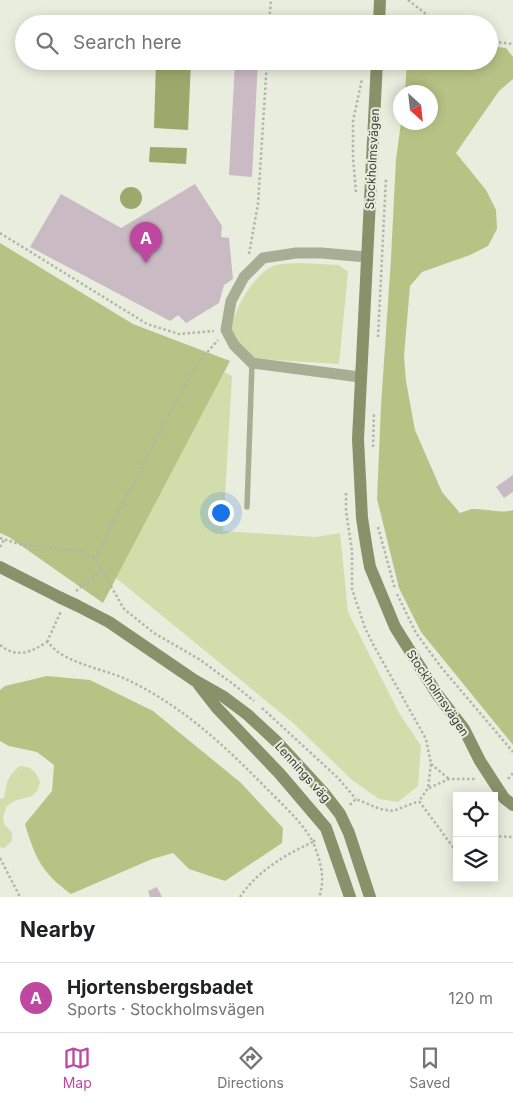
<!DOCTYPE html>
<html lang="en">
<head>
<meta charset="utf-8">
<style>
  body { margin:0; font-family:Inter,sans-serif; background:#f6f6f6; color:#202124 }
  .controls { position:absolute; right:15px; bottom:15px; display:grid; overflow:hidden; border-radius:0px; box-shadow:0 2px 12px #0003 }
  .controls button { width:45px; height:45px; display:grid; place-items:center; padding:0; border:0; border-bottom:1px solid #e0e0e0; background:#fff; color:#202124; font:25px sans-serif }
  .compass { position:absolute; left:393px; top:85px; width:45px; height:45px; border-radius:50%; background:#fff; box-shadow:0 2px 12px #0003; rotate:153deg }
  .you { position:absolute; left:220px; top:512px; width:18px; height:18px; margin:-12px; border:4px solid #fff; border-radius:50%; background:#1a73e8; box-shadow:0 0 0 8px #1a73e833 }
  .badge { display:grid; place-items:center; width:32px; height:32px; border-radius:50%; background:#be48a0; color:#fff; font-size:16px; font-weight:700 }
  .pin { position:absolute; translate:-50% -41px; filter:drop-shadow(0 1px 2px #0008) }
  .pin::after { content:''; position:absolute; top:26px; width:18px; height:15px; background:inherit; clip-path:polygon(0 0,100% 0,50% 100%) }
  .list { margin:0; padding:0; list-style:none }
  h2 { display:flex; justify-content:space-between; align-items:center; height:65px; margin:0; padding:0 20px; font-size:21px }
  h2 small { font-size:16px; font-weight:400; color:#757577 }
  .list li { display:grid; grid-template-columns:32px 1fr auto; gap:15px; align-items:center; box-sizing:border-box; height:70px; padding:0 20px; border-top:1px solid #e0e0e0 }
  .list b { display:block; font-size:19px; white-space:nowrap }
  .list p { margin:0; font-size:16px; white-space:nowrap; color:#757577 }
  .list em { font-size:16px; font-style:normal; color:#757577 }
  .icon { flex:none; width:28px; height:28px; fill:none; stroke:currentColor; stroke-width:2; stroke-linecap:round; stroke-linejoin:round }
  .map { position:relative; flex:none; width:513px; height:897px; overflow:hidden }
  .search { position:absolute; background:#fff; box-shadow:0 2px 12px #0003; left:15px; right:15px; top:15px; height:55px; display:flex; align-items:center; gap:12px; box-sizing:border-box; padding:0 18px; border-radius:28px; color:#757577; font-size:19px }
  .sheet { height:135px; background:#fff }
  nav { display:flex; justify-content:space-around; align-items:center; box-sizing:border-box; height:70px; border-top:1px solid #e0e0e0; background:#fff; font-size:14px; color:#757577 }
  nav a { display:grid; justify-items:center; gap:2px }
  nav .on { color:#be48a0 }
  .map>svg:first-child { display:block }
  .green { fill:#d1ddaa }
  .forest { fill:#b6c385 }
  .water { fill:#9ca96c }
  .building { fill:#c9bac3 }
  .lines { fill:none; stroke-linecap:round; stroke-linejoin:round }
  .path { stroke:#b2b5a9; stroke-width:2.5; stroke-dasharray:2.5 2.5; stroke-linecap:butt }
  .lane { stroke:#a8ae94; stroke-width:5.5 }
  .street { stroke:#a8ae94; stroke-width:11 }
  .secondary { stroke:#889169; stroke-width:12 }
  .secondary-bridge { stroke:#889169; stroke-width:12 }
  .labels { text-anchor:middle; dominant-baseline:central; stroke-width:4; stroke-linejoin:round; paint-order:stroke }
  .street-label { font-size:12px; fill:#3c3e38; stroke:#e9edde }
</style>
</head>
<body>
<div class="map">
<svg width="513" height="897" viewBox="0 0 513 897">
  <rect width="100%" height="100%" fill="#e9edde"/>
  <g class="green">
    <path d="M299 263 339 265 348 272 339 364 244 358C240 352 233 345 232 338 228 316 255 271 276 265 283 263 292 264 299 263Z"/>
    <polygon points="224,372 232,376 223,531 316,537 340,533 348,612 399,713 421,746 418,786 398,802 379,799 352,780 292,722 116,578"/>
    <path d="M20 766C31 767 36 770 40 782L38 790 32 796 14 801 6 807 3 818 4 824 12 833V841L4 848 0 847V799L4 798C7 782 7 776 20 766Z"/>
  </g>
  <g class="forest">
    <path d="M489 46 506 48 513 57V79L499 91 456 153 486 190 496 210 497 229 488 246 470 255 422 272 410 286 404 356 406 381 415 430 442 492 460 513C463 512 468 510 472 509 482 508 505 514 513 510V745L421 632 399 588 377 499 381 406 391 258 396 159 401 123 430 122V92H405L407 61H489Z"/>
    <polygon points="0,243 133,324 230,361 103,603 9,537 0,533"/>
    <path d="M47 676 90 680 153 711 241 783 283 828 282 843 225 881 189 869 173 853 152 859 71 894C42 873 35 858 25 824L52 791 54 765 37 752 9 746 0 741V690L5 686Z"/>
  </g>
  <g class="water">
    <polygon points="156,61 191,61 188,130 154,128"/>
    <polygon points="150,147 187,148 186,164 149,162"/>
    <circle cx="131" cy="198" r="11"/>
  </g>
  <g class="building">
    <polygon points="237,19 260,20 260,24 237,24"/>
    <polygon points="235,61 258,61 252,177 229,175"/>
    <polygon points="195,184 222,226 221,237 229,238 233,279 224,285 219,303 186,323 178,315 170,321 30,247 61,194 121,228"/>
    <polygon points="513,475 513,492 504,498 496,487"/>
    <polygon points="157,887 162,897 150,897 148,891"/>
  </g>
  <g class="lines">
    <g class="path">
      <polyline points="408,0 439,24"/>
      <polyline points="269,24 271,0"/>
      <polyline points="489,41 513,44"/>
      <polyline points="356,192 353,157 353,121 362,79"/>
      <polyline points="0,233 147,324 179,334 214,331"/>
      <polyline points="249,254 258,204 267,61"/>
      <polyline points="378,337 386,178"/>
      <polyline points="373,447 374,412"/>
      <polyline points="346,493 346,511 352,551 352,589 365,628 374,646 426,739 431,764 428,788 419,801 453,847 457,845"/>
      <polyline points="378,527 395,589"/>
      <polyline points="0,538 19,544 79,551 95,558 124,609 154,633 199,659 233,684 254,701"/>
      <polyline points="0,547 4,540"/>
      <polyline points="95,558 181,391 203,357 218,340"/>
      <polyline points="76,591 101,571"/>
      <polyline points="397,594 416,633 441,667 513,752"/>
      <polyline points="47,642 61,611"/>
      <path d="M0 645C17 659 31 652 47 642 51 645 54 649 58 652 80 667 109 670 132 682 186 709 227 748 269 791 285 807 302 822 313 842L316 839"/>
      <polyline points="262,708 338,778 356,799"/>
      <polyline points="431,764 449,779"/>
      <polyline points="508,779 513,773"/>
      <polyline points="429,788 449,779 477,779"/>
      <polyline points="350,805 356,799 380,809 393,811 419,801"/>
      <polyline points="494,836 513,837"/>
      <polyline points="0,858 20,897"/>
      <path d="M240 897C256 872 286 854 313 842 320 860 326 878 319 897"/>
    </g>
    <polyline class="lane" points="247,507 252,363"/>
    <polyline class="street" points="360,377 252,363 234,345 226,330 231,301 244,277 263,258 296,253 322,253 366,257"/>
    <g class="secondary">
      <polyline points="379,24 380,0"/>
      <polyline points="377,61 358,439 362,518 367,550 370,567 395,627 437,694 464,729 480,761 504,798 513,805"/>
      <polyline points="0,567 61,598"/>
      <polyline points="76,605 109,622 194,680 224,697 248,715 277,742 323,792 340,814 349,833 370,897"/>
      <polyline points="199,685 217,708 280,774 326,828 350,897"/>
    </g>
    <polyline class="secondary-bridge" points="61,598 76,605"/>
  </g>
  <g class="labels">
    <g class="street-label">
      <text transform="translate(372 159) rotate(-87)">Stockholmsvägen</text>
      <text transform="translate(438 693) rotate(56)">Stockholmsvägen</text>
      <text transform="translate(303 772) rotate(48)">Lennings väg</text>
    </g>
  </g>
</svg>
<div class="controls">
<button><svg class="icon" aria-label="locate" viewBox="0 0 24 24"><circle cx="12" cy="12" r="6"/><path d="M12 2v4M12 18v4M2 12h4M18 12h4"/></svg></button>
<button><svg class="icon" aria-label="layers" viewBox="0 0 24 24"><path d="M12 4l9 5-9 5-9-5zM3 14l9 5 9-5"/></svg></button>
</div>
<svg class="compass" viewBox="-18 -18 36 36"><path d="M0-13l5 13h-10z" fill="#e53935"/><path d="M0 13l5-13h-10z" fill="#757577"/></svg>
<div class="you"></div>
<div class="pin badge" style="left:146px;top:263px">A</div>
<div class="search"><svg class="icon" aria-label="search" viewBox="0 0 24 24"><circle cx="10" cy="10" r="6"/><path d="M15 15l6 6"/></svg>Search here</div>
</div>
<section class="sheet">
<h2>Nearby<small></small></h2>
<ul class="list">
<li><span class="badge">A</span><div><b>Hjortensbergsbadet</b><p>Sports · Stockholmsvägen</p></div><em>120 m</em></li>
</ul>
</section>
<nav>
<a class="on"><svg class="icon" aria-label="map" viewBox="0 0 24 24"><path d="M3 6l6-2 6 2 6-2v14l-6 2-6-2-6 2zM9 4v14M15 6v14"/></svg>Map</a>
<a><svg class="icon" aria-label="directions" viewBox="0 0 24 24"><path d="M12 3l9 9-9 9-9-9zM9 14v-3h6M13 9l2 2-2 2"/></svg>Directions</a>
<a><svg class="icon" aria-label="saved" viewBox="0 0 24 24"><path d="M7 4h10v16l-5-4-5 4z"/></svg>Saved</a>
</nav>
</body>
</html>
